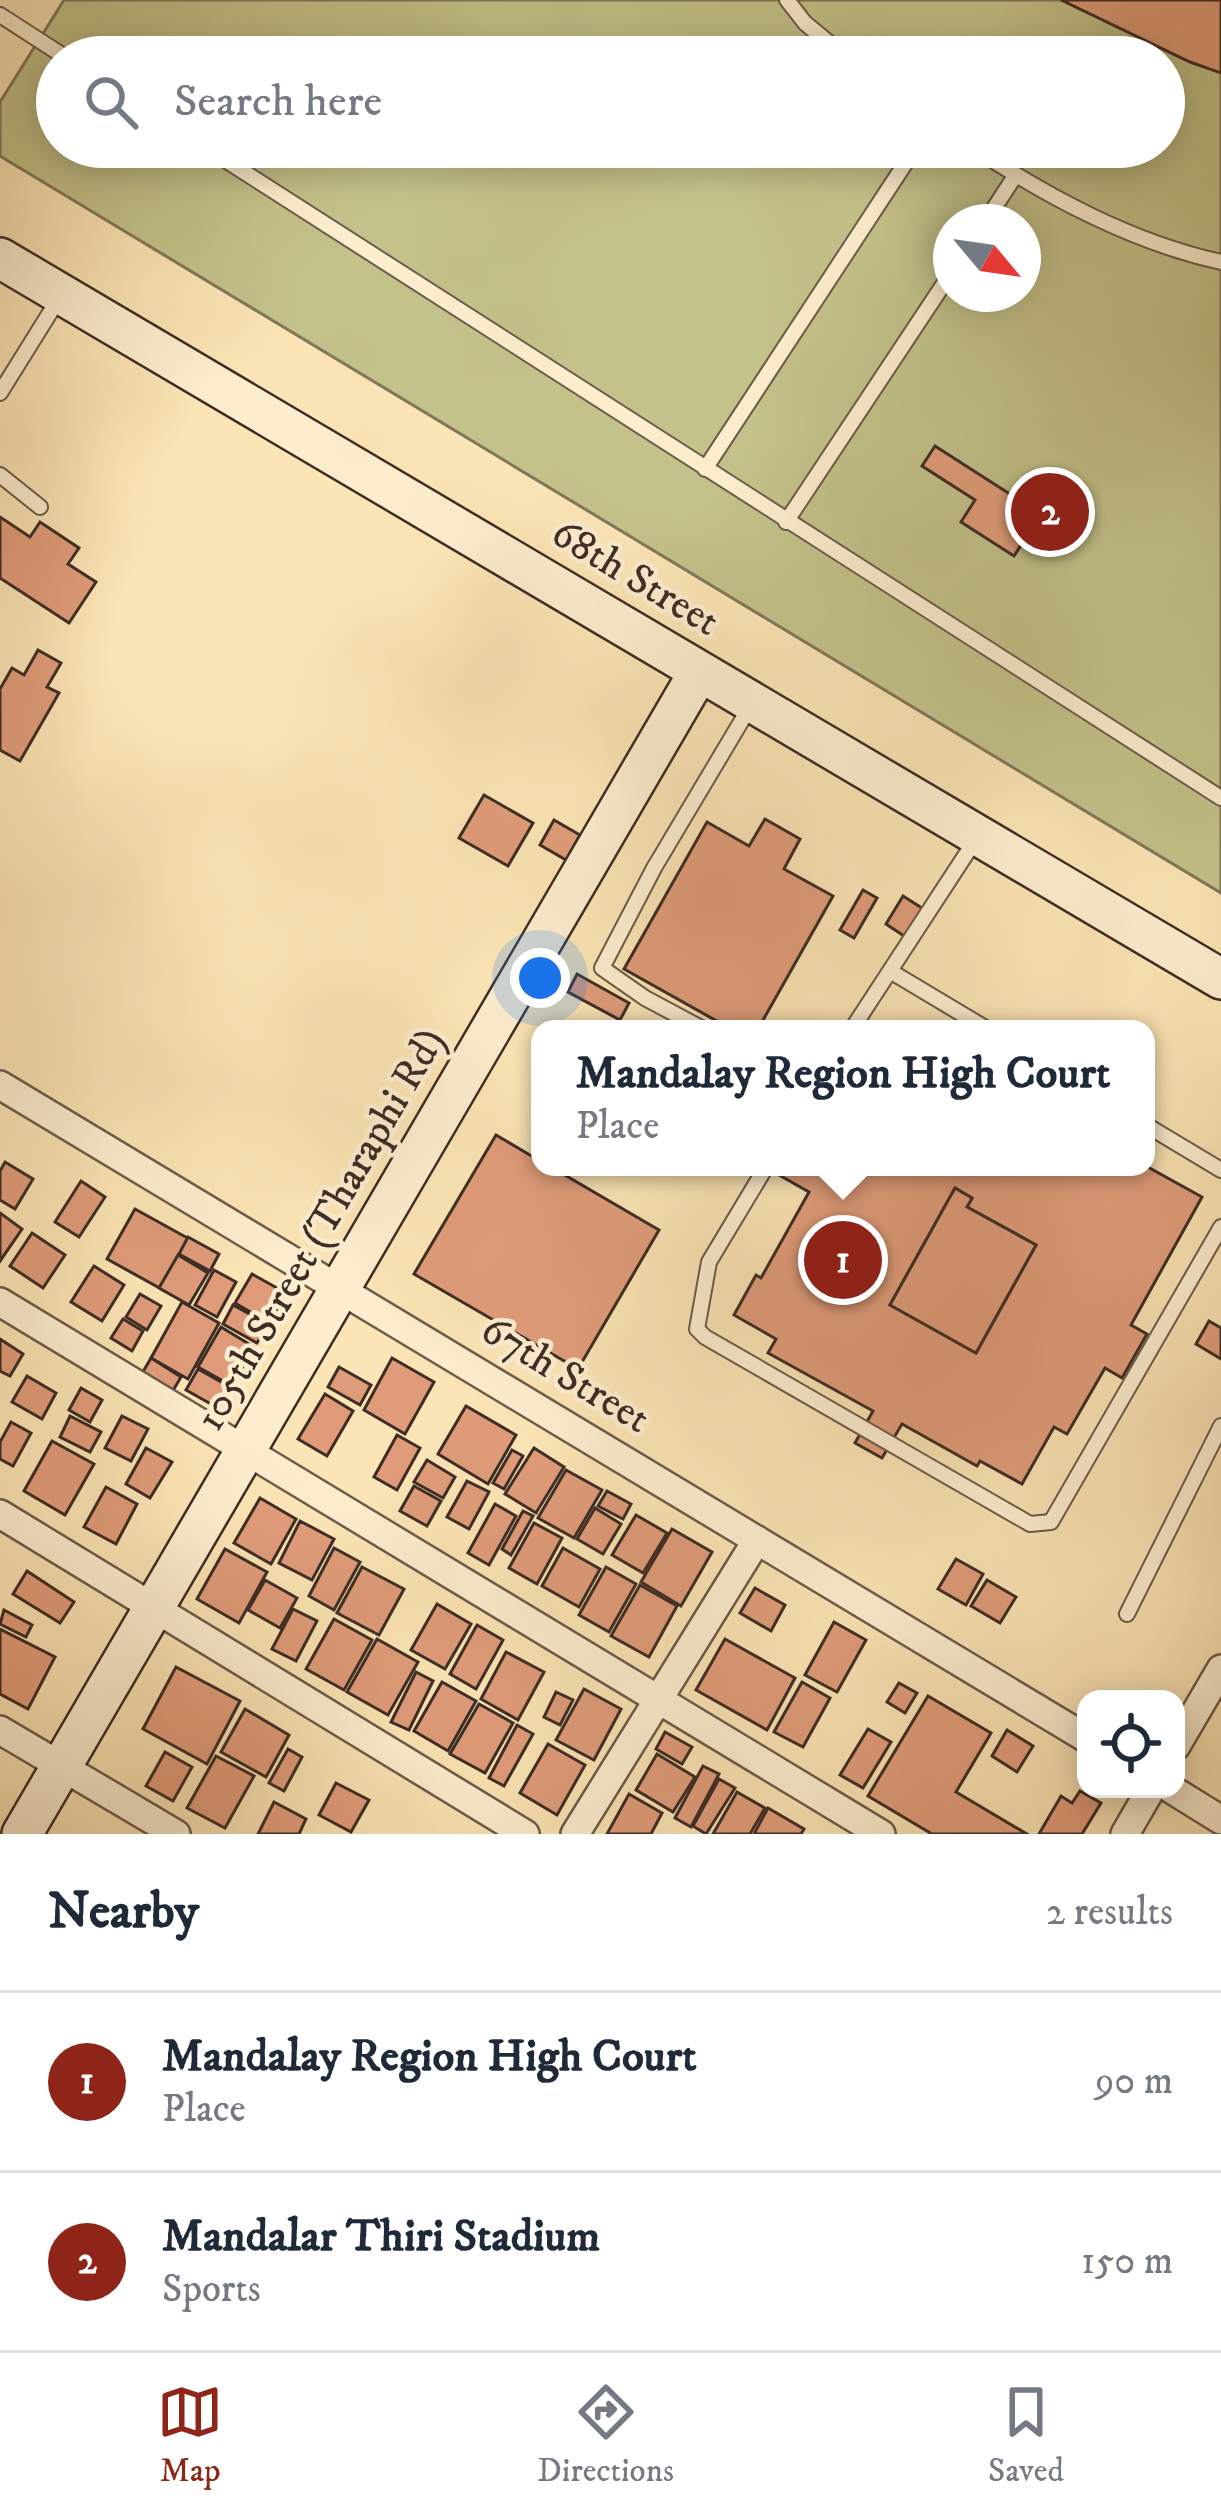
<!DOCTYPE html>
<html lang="en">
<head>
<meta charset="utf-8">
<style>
  body { margin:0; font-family:"IM FELL DW Pica",serif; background:#f2f2f3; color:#1f2937 }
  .controls { position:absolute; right:36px; bottom:36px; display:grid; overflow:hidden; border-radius:24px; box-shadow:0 6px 30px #0003 }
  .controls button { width:108px; height:108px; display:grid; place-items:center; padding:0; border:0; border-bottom:3px solid #e0e1e3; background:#fff; color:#1f2937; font:60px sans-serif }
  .compass { position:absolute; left:933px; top:204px; width:108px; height:108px; border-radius:50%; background:#fff; box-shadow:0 6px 30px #0003; rotate:119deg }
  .you { position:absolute; left:540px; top:978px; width:42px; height:42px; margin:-30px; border:9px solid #fff; border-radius:50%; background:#1a73e8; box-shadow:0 0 0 18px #1a73e833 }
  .badge { display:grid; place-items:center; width:78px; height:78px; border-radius:50%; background:#8f2418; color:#fff; font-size:39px; font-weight:700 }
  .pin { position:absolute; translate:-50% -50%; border:6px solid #fff; box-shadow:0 3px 12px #0006 }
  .popup { position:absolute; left:531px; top:1020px; width:624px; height:156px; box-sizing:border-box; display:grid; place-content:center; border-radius:24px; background:#fff; filter:drop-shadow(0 3px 9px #0005); font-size:39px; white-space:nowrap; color:#747a83 }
  .popup b { font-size:45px; color:#1f2937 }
  .popup::after { content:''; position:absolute; left:50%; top:100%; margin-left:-24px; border:24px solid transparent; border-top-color:#fff }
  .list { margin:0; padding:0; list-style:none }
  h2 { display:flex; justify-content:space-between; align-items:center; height:156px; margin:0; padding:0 48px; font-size:51px }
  h2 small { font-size:39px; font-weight:400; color:#747a83 }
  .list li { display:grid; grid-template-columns:78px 1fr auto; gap:36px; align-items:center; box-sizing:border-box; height:180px; padding:0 48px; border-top:3px solid #e0e1e3 }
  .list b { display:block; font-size:45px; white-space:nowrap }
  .list p { margin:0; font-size:39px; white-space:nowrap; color:#747a83 }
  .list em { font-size:39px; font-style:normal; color:#747a83 }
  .icon { flex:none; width:66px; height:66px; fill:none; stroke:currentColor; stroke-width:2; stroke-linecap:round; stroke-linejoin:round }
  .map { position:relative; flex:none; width:1221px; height:1834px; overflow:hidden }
  .search { position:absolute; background:#fff; box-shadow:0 6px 30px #0003; left:36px; right:36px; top:36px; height:132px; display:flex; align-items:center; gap:30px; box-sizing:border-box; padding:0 42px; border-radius:66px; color:#747a83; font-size:45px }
  .sheet { height:516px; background:#fff }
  nav { display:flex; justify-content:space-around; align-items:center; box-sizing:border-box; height:168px; border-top:3px solid #e0e1e3; background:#fff; font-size:33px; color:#747a83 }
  nav a { display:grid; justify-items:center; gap:6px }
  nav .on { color:#8f2418 }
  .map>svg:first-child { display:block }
  .green { fill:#c3c28a; stroke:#807858; stroke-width:3; fill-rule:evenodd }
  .building { fill:#e09c7a; stroke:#3d2d25; stroke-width:3; fill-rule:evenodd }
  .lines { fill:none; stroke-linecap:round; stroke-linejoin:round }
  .lane-casing { stroke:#6c5b49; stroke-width:18 }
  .street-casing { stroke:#6c5b49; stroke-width:32 }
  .secondary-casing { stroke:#3d2d25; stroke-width:44 }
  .lane { stroke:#fcedcf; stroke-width:14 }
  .street { stroke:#fcedcf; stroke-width:27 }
  .secondary { stroke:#fcedcf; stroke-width:39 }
  .labels { text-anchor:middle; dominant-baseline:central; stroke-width:9; stroke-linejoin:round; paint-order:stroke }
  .street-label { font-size:42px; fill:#3d2d25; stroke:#fcedcf }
</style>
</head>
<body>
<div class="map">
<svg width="1221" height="1834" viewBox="0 0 1221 1834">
  <rect width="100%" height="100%" fill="#fbe4b5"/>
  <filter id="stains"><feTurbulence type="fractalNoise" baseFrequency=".00167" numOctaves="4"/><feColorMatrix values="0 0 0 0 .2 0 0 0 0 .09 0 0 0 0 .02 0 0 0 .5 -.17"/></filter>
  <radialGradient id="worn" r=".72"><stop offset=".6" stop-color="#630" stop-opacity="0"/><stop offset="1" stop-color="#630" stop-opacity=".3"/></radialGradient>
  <path class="green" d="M64 0H1221V893L0 156V102ZM57 57H1164V147H57ZM951 222H1023V294H951Z"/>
  <g class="building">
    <polygon points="1061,0 1221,0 1221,73 1190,62"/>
    <polygon points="935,446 1041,514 1014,556 961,522 975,500 922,466"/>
    <polygon points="0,517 30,537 40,522 79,548 68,564 96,582 69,623 0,578"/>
    <polygon points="38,650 61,663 47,687 59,693 20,761 0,750 0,689 12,668 24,675"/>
    <polygon points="484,795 533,823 508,866 459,838"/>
    <polygon points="765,819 800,839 784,869 833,896 758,1029 731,1029 624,969 707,822 749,846"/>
    <polygon points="554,820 580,835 566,860 540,845"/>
    <polygon points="863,890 877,898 854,938 840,930"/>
    <polygon points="903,896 925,910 907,938 886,924"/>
    <polygon points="577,974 629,1003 620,1020 568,992"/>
    <polygon points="496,1135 540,1161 540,1167 551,1167 659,1230 578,1369 414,1274"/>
    <polygon points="5,1162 33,1179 15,1209 0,1200 0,1171"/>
    <path d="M1146 1166 1202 1197 1131 1325 1147 1334 1122 1378 1105 1368 1067 1434 1054 1427 1022 1484 980 1461 977 1466 902 1424 882 1458 855 1443 873 1411 768 1353 776 1339 734 1315 756 1275 761 1278 809 1192 779 1175 784 1167ZM955 1188 972 1198 967 1207 1036 1245 976 1353 890 1305Z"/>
    <polygon points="81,1181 105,1197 79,1237 55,1222"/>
    <polygon points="955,1188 972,1198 967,1207 1036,1245 976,1353 890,1305"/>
    <polygon points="135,1209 202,1246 174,1296 107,1259"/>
    <polygon points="0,1213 22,1229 0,1261"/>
    <polygon points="32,1233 65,1255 43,1288 10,1266"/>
    <polygon points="188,1237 219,1254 210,1271 179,1254"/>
    <polygon points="178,1255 208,1273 189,1305 159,1288"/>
    <polygon points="94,1266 124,1285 102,1321 71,1302"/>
    <polygon points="214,1270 236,1282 217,1317 195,1305"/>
    <polygon points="252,1274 286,1293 269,1323 235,1303"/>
    <polygon points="140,1294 161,1306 147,1330 126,1317"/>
    <polygon points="182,1302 219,1323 188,1379 151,1358"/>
    <polygon points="233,1305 268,1324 257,1343 223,1324"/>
    <polygon points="123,1319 143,1331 132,1351 111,1338"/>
    <polygon points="1209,1321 1221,1328 1221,1359 1196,1344"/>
    <polygon points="221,1327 254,1347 232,1386 198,1367"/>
    <polygon points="0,1339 23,1354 10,1376 0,1371"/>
    <polygon points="151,1358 181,1377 171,1394 141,1375"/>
    <polygon points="392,1358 434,1382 405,1434 364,1410"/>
    <polygon points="339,1367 371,1385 360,1405 328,1387"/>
    <polygon points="198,1369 230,1387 218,1408 186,1390"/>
    <polygon points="27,1376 56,1393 42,1419 12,1402"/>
    <polygon points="81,1388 102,1400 90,1422 69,1410"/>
    <polygon points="325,1394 353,1411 327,1456 298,1439"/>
    <polygon points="466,1406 516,1435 488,1484 438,1454"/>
    <polygon points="70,1416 101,1432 90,1452 60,1437"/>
    <polygon points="122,1416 148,1429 131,1461 105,1448"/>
    <polygon points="11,1422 31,1433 13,1466 0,1459 0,1442"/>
    <polygon points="397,1435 420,1448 397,1490 374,1477"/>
    <polygon points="52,1441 94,1464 65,1515 24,1491"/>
    <polygon points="146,1448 172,1462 150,1498 126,1484"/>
    <polygon points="534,1448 564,1467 536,1513 505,1494"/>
    <polygon points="512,1450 523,1456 504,1489 493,1483"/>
    <polygon points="427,1460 455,1477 443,1498 414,1482"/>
    <polygon points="566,1470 602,1490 574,1538 538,1518"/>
    <polygon points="467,1481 489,1492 469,1529 447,1517"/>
    <polygon points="414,1486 441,1501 427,1526 400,1511"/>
    <polygon points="106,1487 137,1504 116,1544 84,1527"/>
    <polygon points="607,1491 631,1504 623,1519 598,1506"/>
    <polygon points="260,1498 296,1519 271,1564 234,1543"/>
    <polygon points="495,1504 516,1516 489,1565 468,1553"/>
    <polygon points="595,1508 621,1524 603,1554 577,1539"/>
    <polygon points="523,1511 533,1516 511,1555 502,1549"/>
    <polygon points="636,1515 667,1533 643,1573 612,1555"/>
    <polygon points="300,1521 334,1539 312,1580 279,1563"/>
    <polygon points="534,1523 562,1538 537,1584 509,1568"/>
    <polygon points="672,1529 712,1552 681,1606 641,1582"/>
    <polygon points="334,1548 360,1562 334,1610 309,1596"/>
    <polygon points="563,1548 600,1569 579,1607 542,1586"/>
    <polygon points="225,1549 267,1572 239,1623 197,1599"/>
    <polygon points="956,1559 983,1574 966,1605 938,1589"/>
    <polygon points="362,1567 404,1589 379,1635 337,1613"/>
    <polygon points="606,1567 636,1584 609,1632 579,1615"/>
    <polygon points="27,1571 74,1602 60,1623 13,1594"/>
    <polygon points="265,1580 297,1598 280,1628 248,1610"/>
    <polygon points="987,1580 1016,1597 1000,1623 971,1606"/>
    <polygon points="640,1585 677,1606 649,1657 611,1636"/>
    <polygon points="755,1588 785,1605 771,1631 740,1613"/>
    <polygon points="437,1604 471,1624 445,1669 411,1650"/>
    <polygon points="293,1609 317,1621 296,1661 272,1649"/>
    <polygon points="4,1610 32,1625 26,1637 0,1624"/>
    <polygon points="334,1619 372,1640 344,1690 306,1669"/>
    <polygon points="834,1622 866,1640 837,1692 805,1675"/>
    <polygon points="477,1625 503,1640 476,1689 450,1674"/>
    <polygon points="0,1629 55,1657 28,1709 0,1694"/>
    <polygon points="377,1639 418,1662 388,1715 347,1692"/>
    <polygon points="725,1639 795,1678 767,1730 696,1690"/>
    <polygon points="506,1652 544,1672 518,1720 481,1699"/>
    <polygon points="176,1667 240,1701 207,1764 143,1729"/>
    <polygon points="416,1672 433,1681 409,1730 391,1722"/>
    <polygon points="442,1682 476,1701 448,1751 414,1731"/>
    <polygon points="802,1682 830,1698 803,1747 774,1732"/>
    <polygon points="899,1683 917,1693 905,1713 887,1702"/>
    <polygon points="584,1689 621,1709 594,1760 556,1740"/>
    <polygon points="556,1692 573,1700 560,1725 544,1717"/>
    <polygon points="928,1696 991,1733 956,1792 1027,1834 932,1834 868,1796"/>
    <polygon points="479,1704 513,1723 485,1773 450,1754"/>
    <polygon points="245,1709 289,1735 266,1777 221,1752"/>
    <polygon points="517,1725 533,1734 504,1786 489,1778"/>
    <polygon points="868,1729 891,1742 863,1788 840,1775"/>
    <polygon points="1007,1730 1033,1746 1017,1772 992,1756"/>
    <polygon points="665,1732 692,1747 682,1764 656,1749"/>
    <polygon points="548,1744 585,1765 557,1815 520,1793"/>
    <polygon points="288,1749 302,1757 284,1791 269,1783"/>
    <polygon points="165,1752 192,1767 173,1801 146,1786"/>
    <polygon points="657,1754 695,1777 673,1812 636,1790"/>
    <polygon points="216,1756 254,1776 225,1828 187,1808"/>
    <polygon points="703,1766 719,1774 691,1827 675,1818"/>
    <polygon points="719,1779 735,1788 706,1834 693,1826"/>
    <polygon points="336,1783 369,1800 351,1832 319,1815"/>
    <polygon points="1080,1791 1101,1803 1082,1834 1039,1834 1061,1796 1072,1803"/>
    <polygon points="737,1792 765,1808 750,1834 713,1834"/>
    <polygon points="629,1794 662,1813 651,1834 607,1834"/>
    <polygon points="274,1802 306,1819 299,1834 258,1834"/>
    <polygon points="768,1808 804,1829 801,1834 754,1834"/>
  </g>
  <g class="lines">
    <defs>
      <g id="lane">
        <polyline points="787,0 805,23 846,57"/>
        <polyline points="0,15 65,57"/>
        <polyline points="205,147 1221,798"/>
        <path d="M972 147C1048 197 1131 242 1221 262"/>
        <polyline points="985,222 1015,176"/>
        <polyline points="0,393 61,295"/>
        <polyline points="705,469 916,147"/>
        <polyline points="0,475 40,507"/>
        <polyline points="786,522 951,273"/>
        <polyline points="890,971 987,1029"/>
        <polyline points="703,1029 645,998 602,968 654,868 751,705"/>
        <polyline points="852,1029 976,839"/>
        <polyline points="1146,1125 1221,1170"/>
        <polyline points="766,1167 709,1262 697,1329 705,1337 1030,1524 1051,1522 1221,1227"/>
        <polyline points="1127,1614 1221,1426"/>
      </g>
      <g id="street">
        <polyline points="0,1085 1086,1738"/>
        <polyline points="0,1302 881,1834"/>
        <polyline points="0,1514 525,1834"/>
        <polyline points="0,1730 176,1834"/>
        <polyline points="1176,1746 1221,1669"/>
        <polyline points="1171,1789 1221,1820"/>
        <polyline points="575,1834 757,1540"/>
        <polyline points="1125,1834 1151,1789"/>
      </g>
      <g id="secondary">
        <polyline points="0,258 1221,979"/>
        <polyline points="22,1834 699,672"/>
      </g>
    </defs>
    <use href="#lane" class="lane-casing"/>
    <use href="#street" class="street-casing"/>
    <use href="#secondary" class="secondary-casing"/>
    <use href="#lane" class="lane"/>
    <use href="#street" class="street"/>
    <use href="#secondary" class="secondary"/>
  </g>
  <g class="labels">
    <g class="street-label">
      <text transform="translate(635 578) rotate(31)">68th Street</text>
      <text transform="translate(321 1230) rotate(-60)">105th Street (Tharaphi Rd)</text>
      <text transform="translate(565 1375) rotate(31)">67th Street</text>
    </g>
  </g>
  <rect width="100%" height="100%" filter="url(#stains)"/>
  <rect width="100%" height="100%" fill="url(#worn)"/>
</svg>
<div class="controls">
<button><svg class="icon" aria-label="locate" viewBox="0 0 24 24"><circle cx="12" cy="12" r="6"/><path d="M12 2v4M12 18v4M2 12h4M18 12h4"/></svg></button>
</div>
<svg class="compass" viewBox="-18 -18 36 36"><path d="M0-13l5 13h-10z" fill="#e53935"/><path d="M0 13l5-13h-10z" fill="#747a83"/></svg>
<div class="you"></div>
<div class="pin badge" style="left:843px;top:1260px">1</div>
<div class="popup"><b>Mandalay Region High Court</b>Place</div>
<div class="pin badge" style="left:1050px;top:512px">2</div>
<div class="search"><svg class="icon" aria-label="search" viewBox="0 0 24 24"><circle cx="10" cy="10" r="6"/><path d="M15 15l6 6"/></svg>Search here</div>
</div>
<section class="sheet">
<h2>Nearby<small>2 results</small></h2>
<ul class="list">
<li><span class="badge">1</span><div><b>Mandalay Region High Court</b><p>Place</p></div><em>90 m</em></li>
<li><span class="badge">2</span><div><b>Mandalar Thiri Stadium</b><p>Sports</p></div><em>150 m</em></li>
</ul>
</section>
<nav>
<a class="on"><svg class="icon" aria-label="map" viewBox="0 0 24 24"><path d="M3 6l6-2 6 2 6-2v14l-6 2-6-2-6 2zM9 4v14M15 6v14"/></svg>Map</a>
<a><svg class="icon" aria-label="directions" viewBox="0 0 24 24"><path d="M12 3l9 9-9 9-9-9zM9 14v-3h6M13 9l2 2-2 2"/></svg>Directions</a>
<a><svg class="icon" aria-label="saved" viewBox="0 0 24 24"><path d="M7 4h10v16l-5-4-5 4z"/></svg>Saved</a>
</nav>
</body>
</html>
